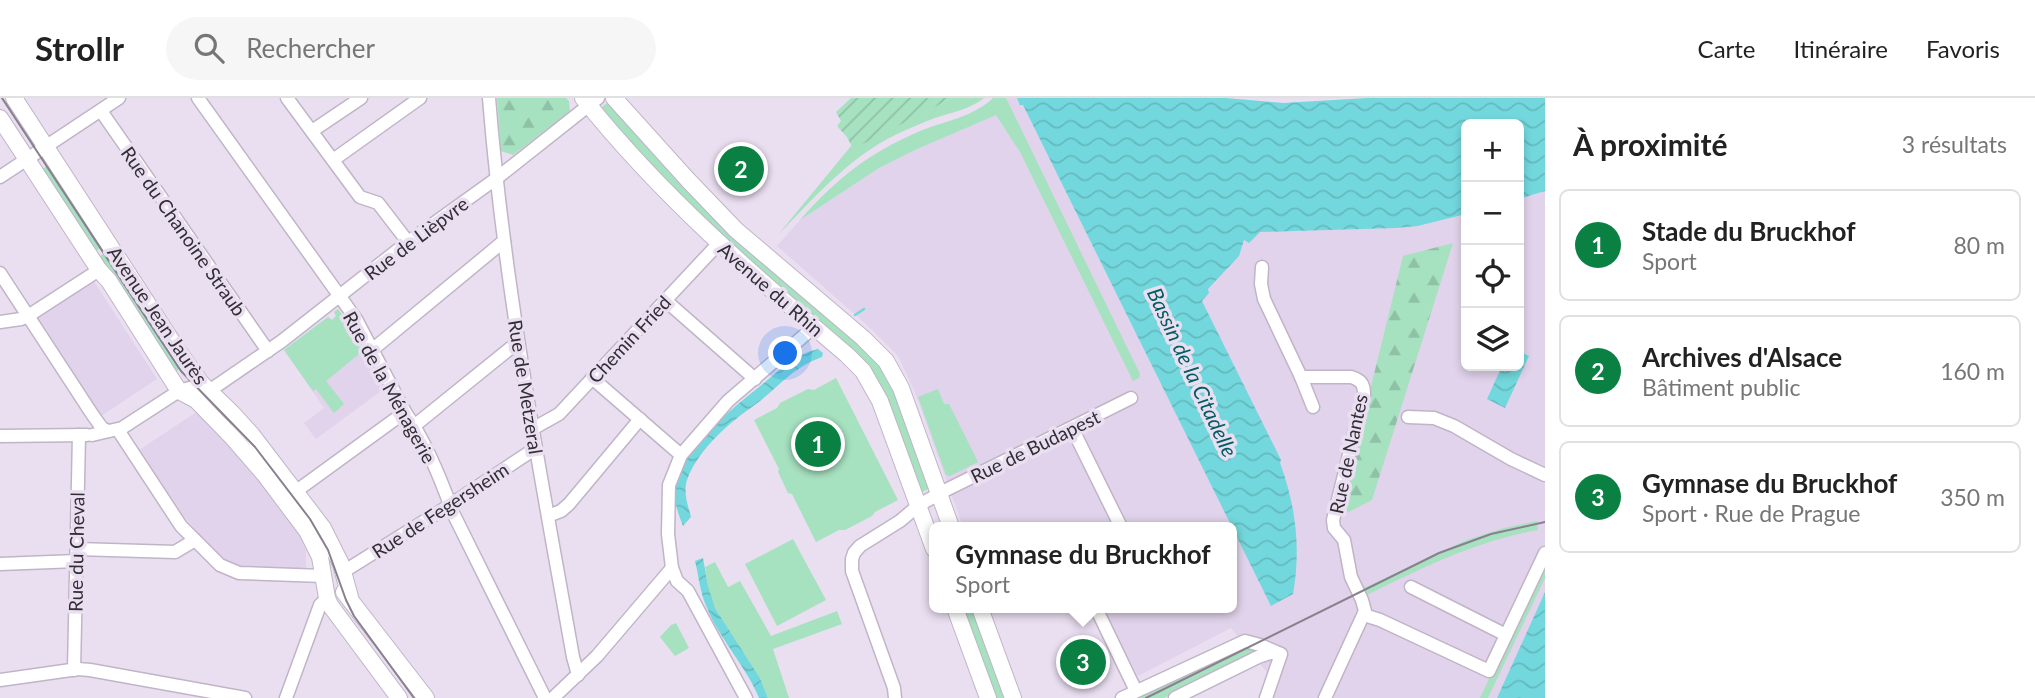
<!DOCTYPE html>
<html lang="fr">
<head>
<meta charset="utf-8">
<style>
  body { margin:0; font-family:Lato,sans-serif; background:#f6f6f6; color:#222 }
  .controls { position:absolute; right:21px; top:21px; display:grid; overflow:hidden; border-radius:10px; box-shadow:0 4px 10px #0003 }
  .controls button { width:63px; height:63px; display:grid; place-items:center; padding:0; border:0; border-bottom:2px solid #e0e0e0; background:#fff; color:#222; font:35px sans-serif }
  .you { position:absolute; left:786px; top:256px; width:24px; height:24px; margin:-18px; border:5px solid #fff; border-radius:50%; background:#1a73e8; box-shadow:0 0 0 10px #1a73e833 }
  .badge { display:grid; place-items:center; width:46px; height:46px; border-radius:50%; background:#0b8043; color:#fff; font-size:23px; font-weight:700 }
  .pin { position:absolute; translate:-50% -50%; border:4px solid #fff; box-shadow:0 2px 7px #0006 }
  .popup { position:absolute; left:929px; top:424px; width:308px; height:91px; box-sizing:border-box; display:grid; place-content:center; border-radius:10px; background:#fff; filter:drop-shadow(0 2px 5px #0005); font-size:23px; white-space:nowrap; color:#767676 }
  .popup b { font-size:26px; color:#222 }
  .popup::after { content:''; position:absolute; left:50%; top:100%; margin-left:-14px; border:14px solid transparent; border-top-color:#fff }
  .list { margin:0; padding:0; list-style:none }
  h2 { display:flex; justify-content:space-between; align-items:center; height:91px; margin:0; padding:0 28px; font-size:30px }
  h2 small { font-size:23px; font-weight:400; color:#767676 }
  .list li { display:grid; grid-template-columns:46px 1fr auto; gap:21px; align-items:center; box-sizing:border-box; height:112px; margin:0 14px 14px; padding:0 14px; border:2px solid #e0e0e0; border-radius:10px }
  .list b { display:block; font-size:26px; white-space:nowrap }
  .list p { margin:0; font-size:23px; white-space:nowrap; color:#767676 }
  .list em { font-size:23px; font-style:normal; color:#767676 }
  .icon { flex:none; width:38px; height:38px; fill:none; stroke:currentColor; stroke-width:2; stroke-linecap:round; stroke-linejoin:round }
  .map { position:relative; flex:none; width:1545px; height:600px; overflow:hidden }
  header { display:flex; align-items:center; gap:42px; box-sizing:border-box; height:98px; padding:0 35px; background:#fff; border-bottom:2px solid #e0e0e0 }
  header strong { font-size:33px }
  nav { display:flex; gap:38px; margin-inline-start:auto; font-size:24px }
  .search { width:490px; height:63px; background:#f6f6f6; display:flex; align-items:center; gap:18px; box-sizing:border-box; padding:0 24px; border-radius:38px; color:#767676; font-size:26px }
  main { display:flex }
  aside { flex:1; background:#fff }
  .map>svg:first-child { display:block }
  .built { fill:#e1d3eb }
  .green { fill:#a6e1c0 }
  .forest { fill:url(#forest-firs) }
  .garden { fill:url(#garden-furrows) }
  .water { fill:url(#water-waves) }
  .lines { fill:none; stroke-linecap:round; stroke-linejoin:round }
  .stream { stroke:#73d8dd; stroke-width:2.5 }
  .minor-casing { stroke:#c0b5c7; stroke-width:15 }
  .major-casing { stroke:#c0b5c7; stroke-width:18 }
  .minor { stroke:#fff; stroke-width:12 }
  .major { stroke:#fff; stroke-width:16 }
  .tram { stroke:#88818d; stroke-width:2 }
  .labels { text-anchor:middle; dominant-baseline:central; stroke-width:7; stroke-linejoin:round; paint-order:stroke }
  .street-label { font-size:19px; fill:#322e35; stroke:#eadff1 }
  .water-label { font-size:21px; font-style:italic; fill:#005d61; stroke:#eadff1 }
</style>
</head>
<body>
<header>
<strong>Strollr</strong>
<div class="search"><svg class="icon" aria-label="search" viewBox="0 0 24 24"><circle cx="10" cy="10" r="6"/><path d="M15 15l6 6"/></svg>Rechercher</div>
<nav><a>Carte</a><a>Itinéraire</a><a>Favoris</a></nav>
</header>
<main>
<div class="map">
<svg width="1545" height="600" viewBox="0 0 1545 600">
  <defs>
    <pattern id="forest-firs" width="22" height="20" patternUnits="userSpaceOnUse" patternTransform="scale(1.75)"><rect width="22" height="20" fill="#a6e1c0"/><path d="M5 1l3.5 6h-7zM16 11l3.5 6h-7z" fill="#8fc1a6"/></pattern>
    <pattern id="garden-furrows" width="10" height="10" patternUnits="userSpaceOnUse" patternTransform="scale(1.75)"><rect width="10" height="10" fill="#a6e1c0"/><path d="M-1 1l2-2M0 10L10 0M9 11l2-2" fill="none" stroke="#8fc1a6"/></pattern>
    <pattern id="water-waves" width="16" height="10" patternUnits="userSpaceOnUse" patternTransform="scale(1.75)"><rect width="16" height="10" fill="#73d8dd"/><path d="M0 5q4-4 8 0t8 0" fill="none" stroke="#64babe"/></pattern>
  </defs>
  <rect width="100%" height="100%" fill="#eadff1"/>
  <g class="built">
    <polygon points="1007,0 1027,0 1419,128 1466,116 1466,268 1519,268 1519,101 1545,93 1545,600 1263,600 1270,578 1231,530 1138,578 1103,510 1232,510 1232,429 963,429 916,297 898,258 867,227 777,148 800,122 879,70 915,52 999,15"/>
    <polygon points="93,182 157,281 101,318 36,219"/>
    <polygon points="338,211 355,235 385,290 316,341 304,325 324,310 284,252 328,219 332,222 336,218 334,214"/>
    <polygon points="195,315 199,315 270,393 301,437 306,453 306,471 239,469 233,467 219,458 185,420 139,352"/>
  </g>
  <g class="green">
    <path d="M952 0H984C969 12 952 14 935 20 921 25 908 31 895 37 848 60 813 101 777 138L851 48 853 50Z"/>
    <path d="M993 0H1006L1140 276 1139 280 1133 283 1020 54 996 17 915 52 879 70 800 122C837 80 869 55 920 33 945 23 973 19 993 0Z"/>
    <polygon points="608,4 884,267 933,389 922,394 919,392 890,310 663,84 601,10"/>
    <polygon points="49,67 102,149 96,153 42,71"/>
    <polygon points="105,155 181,270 172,276 96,160"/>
    <polygon points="338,211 355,235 364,252 326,283 344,306 334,315 316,291 313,293 284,252 328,219 332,222 336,218 334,214"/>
    <polygon points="836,280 898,402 875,414 872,418 845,432 839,432 816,444 792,396 788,395 778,374 779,371 754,322 777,310 780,305 808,291 814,292"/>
    <polygon points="938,291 944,306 949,306 978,364 950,378 946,377 918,299"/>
    <path d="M1537 423 1538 432C1476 443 1422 470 1365 498L1362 491 1464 443 1504 430Z"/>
    <polygon points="793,441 826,502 777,528 745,466"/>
    <polygon points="1545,461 1545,480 1488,600 1480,600"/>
    <polygon points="715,464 728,489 740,483 771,538 837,513 842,526 773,551 789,600 768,600 760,580 715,510 709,495 705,469"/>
    <polygon points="959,510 976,510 1008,600 995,600"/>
    <polygon points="676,525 689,550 675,558 660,539 671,527"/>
    <polygon points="1243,545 1261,550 1164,600 1131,600"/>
  </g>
  <g class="forest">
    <polygon points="497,0 566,0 569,3 570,14 513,57 501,53"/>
    <polygon points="1453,145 1372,402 1339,419 1403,158"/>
  </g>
  <polygon class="garden" points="851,0 952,0 853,51 847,39 837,28 841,23 836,14"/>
  <g class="water">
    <path d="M1017 0H1226L1283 5 1367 0H1545V93L1519 101V26H1466V116L1418 128 1396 130 1260 134 1249 145 1244 142 1239 158 1208 191 1209 195 1202 203 1281 362 1280 365C1296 408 1301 451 1293 496L1271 508 1023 7H1020Z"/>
    <path d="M818 251 823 255 822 259C792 270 780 288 756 306 729 325 699 350 687 382 683 395 688 407 691 419L683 428C677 412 671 398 677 381 690 345 730 312 759 289 778 274 793 257 818 251Z"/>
    <polygon points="1519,253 1529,258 1505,310 1487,301 1502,268 1519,268"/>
    <path d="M703 460 708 488 715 510 760 580 768 600H759C746 568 720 542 707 510 700 495 699 479 695 463Z"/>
    <polygon points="1545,494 1545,600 1497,600"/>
  </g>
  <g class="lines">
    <polyline class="stream" points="855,217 864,211"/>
    <defs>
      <g id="minor">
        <path d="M198 0 356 221 405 314C426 344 441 381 453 415L545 600"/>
        <polyline points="287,0 360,99 378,105 408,144"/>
        <path d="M489 0C504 188 540 374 573 559L578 577"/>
        <polyline points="101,13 268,253"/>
        <polyline points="312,33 361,0"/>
        <polyline points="333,62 420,0"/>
        <polyline points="0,79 119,0"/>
        <polyline points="1262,169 1261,186 1264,201 1301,279 1313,309"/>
        <polyline points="0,175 92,316 102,330 108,333"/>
        <polyline points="665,202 755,281"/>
        <polyline points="0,224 21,221 28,218 99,172"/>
        <polyline points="372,252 504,143"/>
        <path d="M1301 279H1351C1361 282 1364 286 1364 296L1333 422 1334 430 1344 442 1351 479 1362 502 1365 513 1325 600"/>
        <polyline points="592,280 681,357"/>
        <polyline points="1408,319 1434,320 1454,328 1511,361 1545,377"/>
        <polyline points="414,328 518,244"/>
        <polyline points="534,330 559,316 719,145"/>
        <polyline points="1072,330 1121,429"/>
        <polyline points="118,332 181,428 220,467 239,475 323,478"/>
        <polyline points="92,337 122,330 179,293 193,289 209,293 282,243 408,144 497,80 598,0"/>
        <polyline points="0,338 87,337"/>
        <polyline points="295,394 405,314"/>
        <polyline points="548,418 561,413 569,406 640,321"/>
        <polyline points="77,451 175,454 195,442"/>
        <polyline points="0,466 77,463"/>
        <polyline points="672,470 677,483 688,493 746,600"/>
        <polyline points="343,474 447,409 536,350"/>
        <polyline points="1411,489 1506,537"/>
        <polyline points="1096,510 1136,593"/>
        <polyline points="1364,517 1380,522 1489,573 1545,455"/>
        <polyline points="74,572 79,337"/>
        <polyline points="0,582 78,571 90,572 245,600"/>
        <polyline points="286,600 320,507 327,500"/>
        <polyline points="553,600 597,558 672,470 668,436 669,387 681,357 728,303 814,229"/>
        <polyline points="895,600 894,590 852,473 852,461 854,455 860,448 900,423 919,407 946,392 1131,300"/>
        <polyline points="1122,600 1245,543 1260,547 1281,556 1266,600"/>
        <polyline points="1175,600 1258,559 1270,555 1276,555"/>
      </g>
      <g id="major">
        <polyline points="14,0 179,254 201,285 232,315 252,337 323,430 341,466 350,499"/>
        <path d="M583 0C660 97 753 177 847 257L863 273 880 303 934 451"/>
        <polyline points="614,0 688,82 736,132 863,240 886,263 901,290 951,429"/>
        <polyline points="0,20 99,172 109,183 179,293 196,302 232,339 265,377 307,433 320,459 327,500 330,507 399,600"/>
        <polyline points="344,494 426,600"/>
        <polyline points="955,510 988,600"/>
        <polyline points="980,510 1013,600"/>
      </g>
    </defs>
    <use href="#minor" class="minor-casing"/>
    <use href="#major" class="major-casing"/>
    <use href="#minor" class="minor"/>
    <use href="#major" class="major"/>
    <g class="tram">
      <polyline points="2,0 181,273 255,349 310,421 328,452 346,502 354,518 414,600"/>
      <polyline points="1146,600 1439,455 1491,436 1545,424"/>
    </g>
  </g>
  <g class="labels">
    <g class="street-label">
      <text transform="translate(184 133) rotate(55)">Rue du Chanoine Straub</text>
      <text transform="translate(416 140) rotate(-37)">Rue de Lièpvre</text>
      <text transform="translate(771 191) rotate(41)">Avenue du Rhin</text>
      <text transform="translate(158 217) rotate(56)">Avenue Jean Jaurès</text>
      <text transform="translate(629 241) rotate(-47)">Chemin Fried</text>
      <text transform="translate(390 289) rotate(61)">Rue de la Ménagerie</text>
      <text transform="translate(526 289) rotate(81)">Rue de Metzeral</text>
      <text transform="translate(1035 348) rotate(-26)">Rue de Budapest</text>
      <text transform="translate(1348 356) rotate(-78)">Rue de Nantes</text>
      <text transform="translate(440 412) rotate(-33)">Rue de Fegersheim</text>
      <text transform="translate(76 454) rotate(-89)">Rue du Cheval</text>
    </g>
    <g class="water-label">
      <text transform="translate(1193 274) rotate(65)">Bassin de la Citadelle</text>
    </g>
  </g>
</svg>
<div class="controls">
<button>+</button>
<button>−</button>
<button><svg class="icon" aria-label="locate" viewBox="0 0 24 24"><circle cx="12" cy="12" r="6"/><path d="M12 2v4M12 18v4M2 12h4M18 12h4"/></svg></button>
<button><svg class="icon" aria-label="layers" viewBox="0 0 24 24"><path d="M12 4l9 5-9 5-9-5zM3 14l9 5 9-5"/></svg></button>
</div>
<div class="you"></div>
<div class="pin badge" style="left:818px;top:346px">1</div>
<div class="pin badge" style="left:741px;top:71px">2</div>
<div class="pin badge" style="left:1083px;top:564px">3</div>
<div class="popup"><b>Gymnase du Bruckhof</b>Sport</div>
</div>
<aside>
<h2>À proximité<small>3 résultats</small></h2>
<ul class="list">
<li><span class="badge">1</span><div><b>Stade du Bruckhof</b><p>Sport</p></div><em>80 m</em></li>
<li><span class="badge">2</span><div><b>Archives d'Alsace</b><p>Bâtiment public</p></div><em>160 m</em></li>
<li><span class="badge">3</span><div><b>Gymnase du Bruckhof</b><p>Sport · Rue de Prague</p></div><em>350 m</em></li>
</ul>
</aside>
</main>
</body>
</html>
